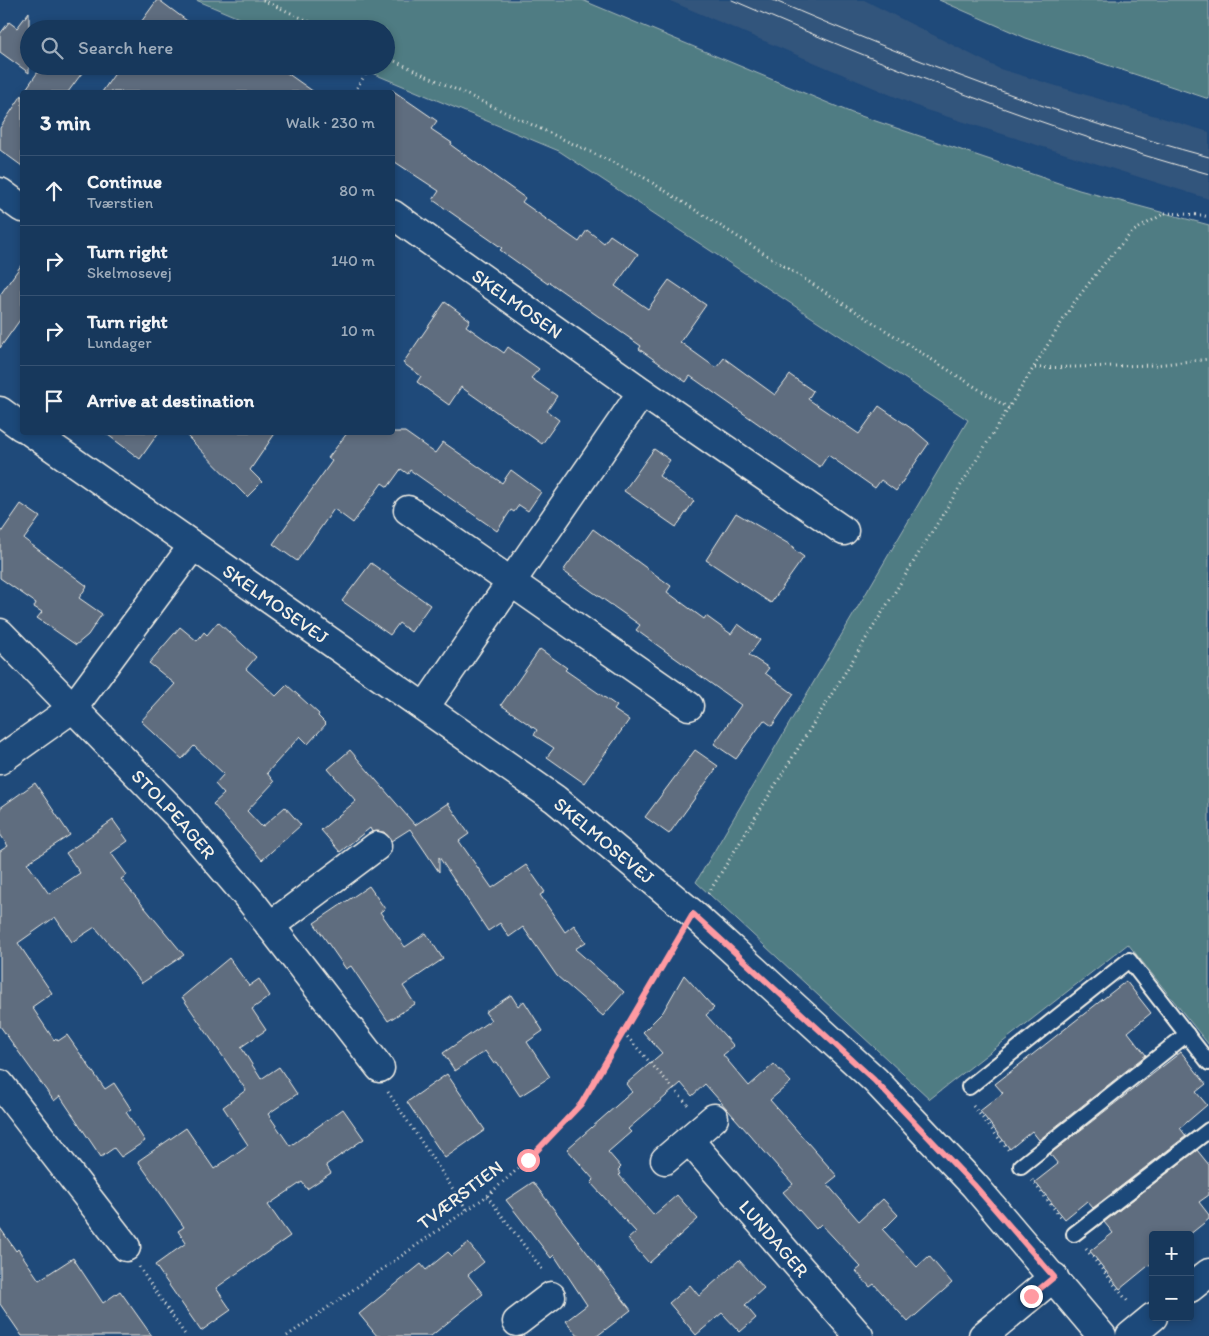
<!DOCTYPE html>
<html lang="en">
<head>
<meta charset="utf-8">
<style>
  body { margin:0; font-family:Itim,sans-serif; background:#203f62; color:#f1f3f6 }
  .controls { position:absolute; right:15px; bottom:15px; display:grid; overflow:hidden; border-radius:5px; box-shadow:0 2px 8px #0003 }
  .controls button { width:45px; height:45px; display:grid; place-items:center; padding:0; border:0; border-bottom:1px solid #365272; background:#17385c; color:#f1f3f6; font:25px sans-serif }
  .stop { position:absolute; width:15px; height:15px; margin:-11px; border:4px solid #ff9aa2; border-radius:50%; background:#fff }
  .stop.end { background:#ff9aa2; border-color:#fff; box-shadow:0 1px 5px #0008 }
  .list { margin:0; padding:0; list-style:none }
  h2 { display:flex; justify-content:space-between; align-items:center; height:65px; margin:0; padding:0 20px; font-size:21px }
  h2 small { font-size:16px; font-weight:400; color:#9eacbb }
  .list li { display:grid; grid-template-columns:32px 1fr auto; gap:15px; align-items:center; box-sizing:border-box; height:70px; padding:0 20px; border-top:1px solid #365272 }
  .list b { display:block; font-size:19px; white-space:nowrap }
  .list p { margin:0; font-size:16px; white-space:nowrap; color:#9eacbb }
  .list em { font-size:16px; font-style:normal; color:#9eacbb }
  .icon { flex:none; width:28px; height:28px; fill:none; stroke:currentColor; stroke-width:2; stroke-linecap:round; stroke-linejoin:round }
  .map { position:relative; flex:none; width:1209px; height:1336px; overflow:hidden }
  .search { position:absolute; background:#17385c; box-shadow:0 2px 8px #0003; left:20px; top:20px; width:375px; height:55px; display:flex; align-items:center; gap:12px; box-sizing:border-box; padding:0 18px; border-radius:28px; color:#9eacbb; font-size:19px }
  .panel { position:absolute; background:#17385c; box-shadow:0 2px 8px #0003; left:20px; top:90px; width:375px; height:345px; border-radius:5px }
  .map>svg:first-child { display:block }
  .built { fill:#32547c }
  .green { fill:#507b83; stroke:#a2b6b6 }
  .building { fill:#5f6d7f; stroke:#f4f1e8 }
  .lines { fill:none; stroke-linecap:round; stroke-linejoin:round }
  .lane-casing { stroke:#f4f1e8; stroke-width:18 }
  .street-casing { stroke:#f4f1e8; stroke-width:31 }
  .path { stroke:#f4f1e8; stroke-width:3; stroke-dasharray:1 4; stroke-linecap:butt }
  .lane { stroke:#1f4a7a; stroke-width:14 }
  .street { stroke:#1f4a7a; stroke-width:28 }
  .tram { stroke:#f4f1e8; stroke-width:1 }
  .route { stroke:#ff9aa2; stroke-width:6 }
  .labels { text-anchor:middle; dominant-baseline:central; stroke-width:4; stroke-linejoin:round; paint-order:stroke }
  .street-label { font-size:19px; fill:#f4f1e8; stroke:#1f4a7a }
</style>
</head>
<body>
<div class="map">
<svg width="1209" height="1336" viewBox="0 0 1209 1336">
  <rect width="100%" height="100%" fill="#1f4a7a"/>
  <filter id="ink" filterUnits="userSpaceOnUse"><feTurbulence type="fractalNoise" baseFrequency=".02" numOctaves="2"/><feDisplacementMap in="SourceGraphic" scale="10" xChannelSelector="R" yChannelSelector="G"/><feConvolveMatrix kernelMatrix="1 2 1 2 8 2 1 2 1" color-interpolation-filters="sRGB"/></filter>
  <g filter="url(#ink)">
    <polygon class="built" points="668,0 864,0 1000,69 1209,132 1209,199 926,110"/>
    <g class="green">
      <polygon points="196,0 582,0 852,113 1079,190 1209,225 1209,1045 1128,944 930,1099 696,882 968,420 559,151 355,66 386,66 386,29 265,29"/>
      <polygon points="939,0 1209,0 1209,99 1026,38"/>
    </g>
    <g class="building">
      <polygon points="157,0 159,0 198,29 136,29"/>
      <polygon points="29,12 29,73 0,52 0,34 9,22 17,28"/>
      <polygon points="42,66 72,66 82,73 68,92 24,92"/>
      <polygon points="120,66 277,66 314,92 102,92"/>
      <polygon points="392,90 437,121 431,129 452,143 451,145 455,148 525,198 522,202 579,242 587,230 604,243 610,235 638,254 615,286 648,309 669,280 706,305 680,342 716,368 724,358 775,395 790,375 813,391 808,399 859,434 879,406 915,431 929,443 896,491 881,480 875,488 828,455 820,467 690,376 686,382 639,349 641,346 549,282 548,284 500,250 502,248 433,200 439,191 392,160"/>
      <polygon points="22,95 22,166 0,150 0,128"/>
      <polygon points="22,264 22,317 0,348 0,295"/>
      <polygon points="445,302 470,320 466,326 504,353 508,347 539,369 531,378 557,396 547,411 559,420 542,444 461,387 449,405 417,382 421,376 403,363"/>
      <polygon points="104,432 159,432 140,459"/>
      <polygon points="183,432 276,432 250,470 262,482 247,497"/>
      <polygon points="348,432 405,432 435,453 443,442 502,483 511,470 541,492 528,511 519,505 514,512 511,510 497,531 410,470 408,474 401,469 388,487 382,483 353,523 334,509 297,561 273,544 332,461 328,458"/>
      <polygon points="654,449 670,460 659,476 694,501 676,527 624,491"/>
      <polygon points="21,504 40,517 24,539 87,586 79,598 102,614 88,635 76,645 37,618 42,612 34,607 36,603 0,578 0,534"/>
      <polygon points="736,513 794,547 793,549 804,557 771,603 706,560"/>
      <polygon points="593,529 671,586 667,592 704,619 706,616 731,634 738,624 760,640 749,655 769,668 765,673 794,694 772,726 764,720 736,759 714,744 741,705 636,630 640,625 563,571"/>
      <polygon points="371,563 430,605 411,632 399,623 390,635 342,601"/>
      <polygon points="218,622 256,657 246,669 276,696 287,685 319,714 318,716 326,724 308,744 300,736 267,773 274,782 247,811 262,827 285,807 301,825 262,860 213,804 224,794 215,784 224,774 194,746 182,759 141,721 175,684 149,663 180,627 197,641 204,632 207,635"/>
      <polygon points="540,649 567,668 565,670 617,706 614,710 629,720 584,783 547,757 554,748 534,735 537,730 501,705"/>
      <polygon points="350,750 415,825 448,803 469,834 459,841 492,888 526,865 545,892 540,895 565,932 574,925 586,942 575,949 624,992 603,1016 557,976 523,927 509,937 500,923 488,931 439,857 439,872 410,829 391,841 384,832 372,832 370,828 340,852 321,830 356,801 328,769"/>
      <polygon points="695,750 718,766 669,834 645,817"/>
      <polygon points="35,783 70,835 27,863 49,894 80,873 66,853 113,820 128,841 111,853 127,875 121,879 184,955 142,983 95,927 72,942 55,917 18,943 52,993 32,1007 54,1040 56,1038 58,1041 67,1035 105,1089 114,1083 131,1109 126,1112 145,1141 121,1157 114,1148 101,1157 60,1096 54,1101 0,1026 0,851 8,846 0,834 0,808"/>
      <polygon points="369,886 385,909 380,912 405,947 426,933 443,959 403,986 415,1004 388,1021 351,966 346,969 314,923"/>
      <polygon points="229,958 249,986 259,979 270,996 252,1009 266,1030 241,1047 261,1079 279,1067 297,1094 268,1114 290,1146 343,1109 364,1139 326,1165 331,1173 307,1189 302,1182 268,1205 290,1236 216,1288 231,1310 201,1331 155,1265 186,1243 178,1231 184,1227 138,1161 186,1128 214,1169 248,1145 223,1107 246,1090 182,997"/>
      <polygon points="684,975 714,1008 706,1015 734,1046 723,1055 749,1086 774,1064 791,1082 770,1100 837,1176 827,1184 859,1221 883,1199 898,1215 883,1230 917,1267 929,1256 952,1283 908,1322 874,1284 870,1287 856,1271 861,1267 821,1224 816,1229 783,1192 793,1184 705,1084 692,1096 681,1083 628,1129 631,1132 608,1152 621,1167 618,1170 621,1174 619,1175 654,1215 677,1195 698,1219 649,1263 628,1239 636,1232 591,1183 594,1180 567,1149 632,1092 626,1084 662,1053 643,1032 663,1012"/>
      <polygon points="1126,981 1151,1013 1128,1032 1146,1055 1039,1140 1032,1131 1010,1149 980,1111 1003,1093 995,1084"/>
      <polygon points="511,995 518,1006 524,1001 543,1031 527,1042 550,1077 520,1096 497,1062 494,1064 485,1051 455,1071 443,1053 491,1020 485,1012"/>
      <polygon points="1181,1052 1206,1084 1196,1092 1207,1105 1180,1128 1186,1136 1093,1208 1087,1201 1065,1219 1035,1182 1058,1164 1050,1154"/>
      <polygon points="447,1074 485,1130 445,1158 407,1102"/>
      <polygon points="1197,1150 1209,1165 1209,1195 1199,1202 1209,1215 1209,1219 1189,1235 1153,1235 1153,1262 1120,1289 1090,1251 1113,1233 1104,1222"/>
      <polygon points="533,1182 631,1310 597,1336 578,1336 566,1321 587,1305 554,1255 551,1258 506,1200"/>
      <polygon points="0,1228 16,1251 18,1249 39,1280 73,1258 103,1303 120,1291 152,1336 22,1336 0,1304"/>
      <polygon points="468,1243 484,1262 468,1275 483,1294 431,1336 377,1336 359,1314 421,1264 426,1270 448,1252 452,1256"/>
      <polygon points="739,1260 764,1288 745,1305 756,1318 740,1332 722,1313 696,1335 669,1303 690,1285 699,1296"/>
    </g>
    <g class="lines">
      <defs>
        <g id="lane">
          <polyline points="969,1087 1129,960 1209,1063"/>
          <polyline points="1021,1166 1187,1034"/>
          <polyline points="1074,1234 1209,1130"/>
        </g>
        <g id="street">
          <polyline points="0,192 22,208"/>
          <path id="s1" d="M392 214 642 392 844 531"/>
          <polyline points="0,411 22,427"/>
          <path id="s2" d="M31 432 555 799 693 914 875 1080 974 1185 1102 1336"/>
          <polyline points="408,510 689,706"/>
          <path id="s3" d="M0 633 178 816 250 900 380 1068"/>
          <polyline points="425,707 642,392"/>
          <polyline points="0,760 73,708 192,547"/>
          <polyline points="270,926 377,846"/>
          <polyline points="0,1084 126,1247"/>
          <path id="s4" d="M689 1140 859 1336"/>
          <polyline points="665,1160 714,1118"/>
          <polyline points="1190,1288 1209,1273"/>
          <polyline points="517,1322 551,1296"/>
          <polyline points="983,1336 1054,1277"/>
          <polyline points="1130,1336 1153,1317"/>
        </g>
      </defs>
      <use href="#lane" class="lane-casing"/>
      <use href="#street" class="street-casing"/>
      <g class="path">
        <polyline points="263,0 325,29"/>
        <polyline points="386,57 640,175 1010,409"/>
        <polyline points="354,92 371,66"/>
        <polyline points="1035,368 1155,365 1209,359"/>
        <polyline points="708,894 1073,304 1103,265 1132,232 1165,213 1201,215 1209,217"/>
        <polyline points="624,1033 688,1105"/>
        <polyline points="388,1092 467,1210"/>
        <polyline points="973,1106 1010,1152"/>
        <polyline points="1032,1180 1062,1219"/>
        <polyline points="487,1196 544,1272"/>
        <polyline points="1086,1249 1129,1303"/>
        <polyline points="139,1267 186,1336"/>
        <polyline points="287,1336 487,1196 528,1160 581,1103 680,937"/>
      </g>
      <use href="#lane" class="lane"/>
      <use href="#street" class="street"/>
      <g class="tram">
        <path d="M732 0C888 67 1045 129 1209 174"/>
        <path d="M773 0C915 61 1060 117 1209 157"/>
      </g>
    </g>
  </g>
  <g class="lines" filter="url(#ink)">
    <polyline class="route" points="528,1160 581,1104 693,914 874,1080 974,1185 1054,1277 1031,1296"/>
  </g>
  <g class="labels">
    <g class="street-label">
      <text stroke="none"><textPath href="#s1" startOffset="154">SKELMOSEN</textPath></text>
      <text stroke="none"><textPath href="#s2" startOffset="299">SKELMOSEVEJ</textPath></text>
      <text stroke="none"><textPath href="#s3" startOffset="251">STOLPEAGER</textPath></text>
      <text stroke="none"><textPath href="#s2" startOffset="704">SKELMOSEVEJ</textPath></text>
      <text transform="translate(460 1195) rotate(-37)">TVÆRSTIEN</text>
      <text stroke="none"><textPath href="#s4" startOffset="130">LUNDAGER</textPath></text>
    </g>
  </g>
</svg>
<div class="controls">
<button>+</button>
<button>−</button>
</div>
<div class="stop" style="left:528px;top:1160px"></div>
<div class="stop end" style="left:1031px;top:1296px"></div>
<div class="search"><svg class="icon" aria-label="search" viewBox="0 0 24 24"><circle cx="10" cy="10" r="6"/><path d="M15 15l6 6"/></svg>Search here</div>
<section class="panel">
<h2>3 min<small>Walk · 230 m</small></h2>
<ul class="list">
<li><svg class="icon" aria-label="ahead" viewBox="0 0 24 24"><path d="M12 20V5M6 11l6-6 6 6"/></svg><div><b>Continue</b><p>Tværstien</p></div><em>80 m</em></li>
<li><svg class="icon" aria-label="right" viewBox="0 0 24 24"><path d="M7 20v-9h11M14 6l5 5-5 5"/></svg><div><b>Turn right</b><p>Skelmosevej</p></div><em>140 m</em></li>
<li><svg class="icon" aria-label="right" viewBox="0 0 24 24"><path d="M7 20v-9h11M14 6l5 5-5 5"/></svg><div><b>Turn right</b><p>Lundager</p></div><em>10 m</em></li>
<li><svg class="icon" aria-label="arrive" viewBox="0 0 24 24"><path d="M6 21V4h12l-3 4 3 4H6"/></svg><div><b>Arrive at destination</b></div></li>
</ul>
</section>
</div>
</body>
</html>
